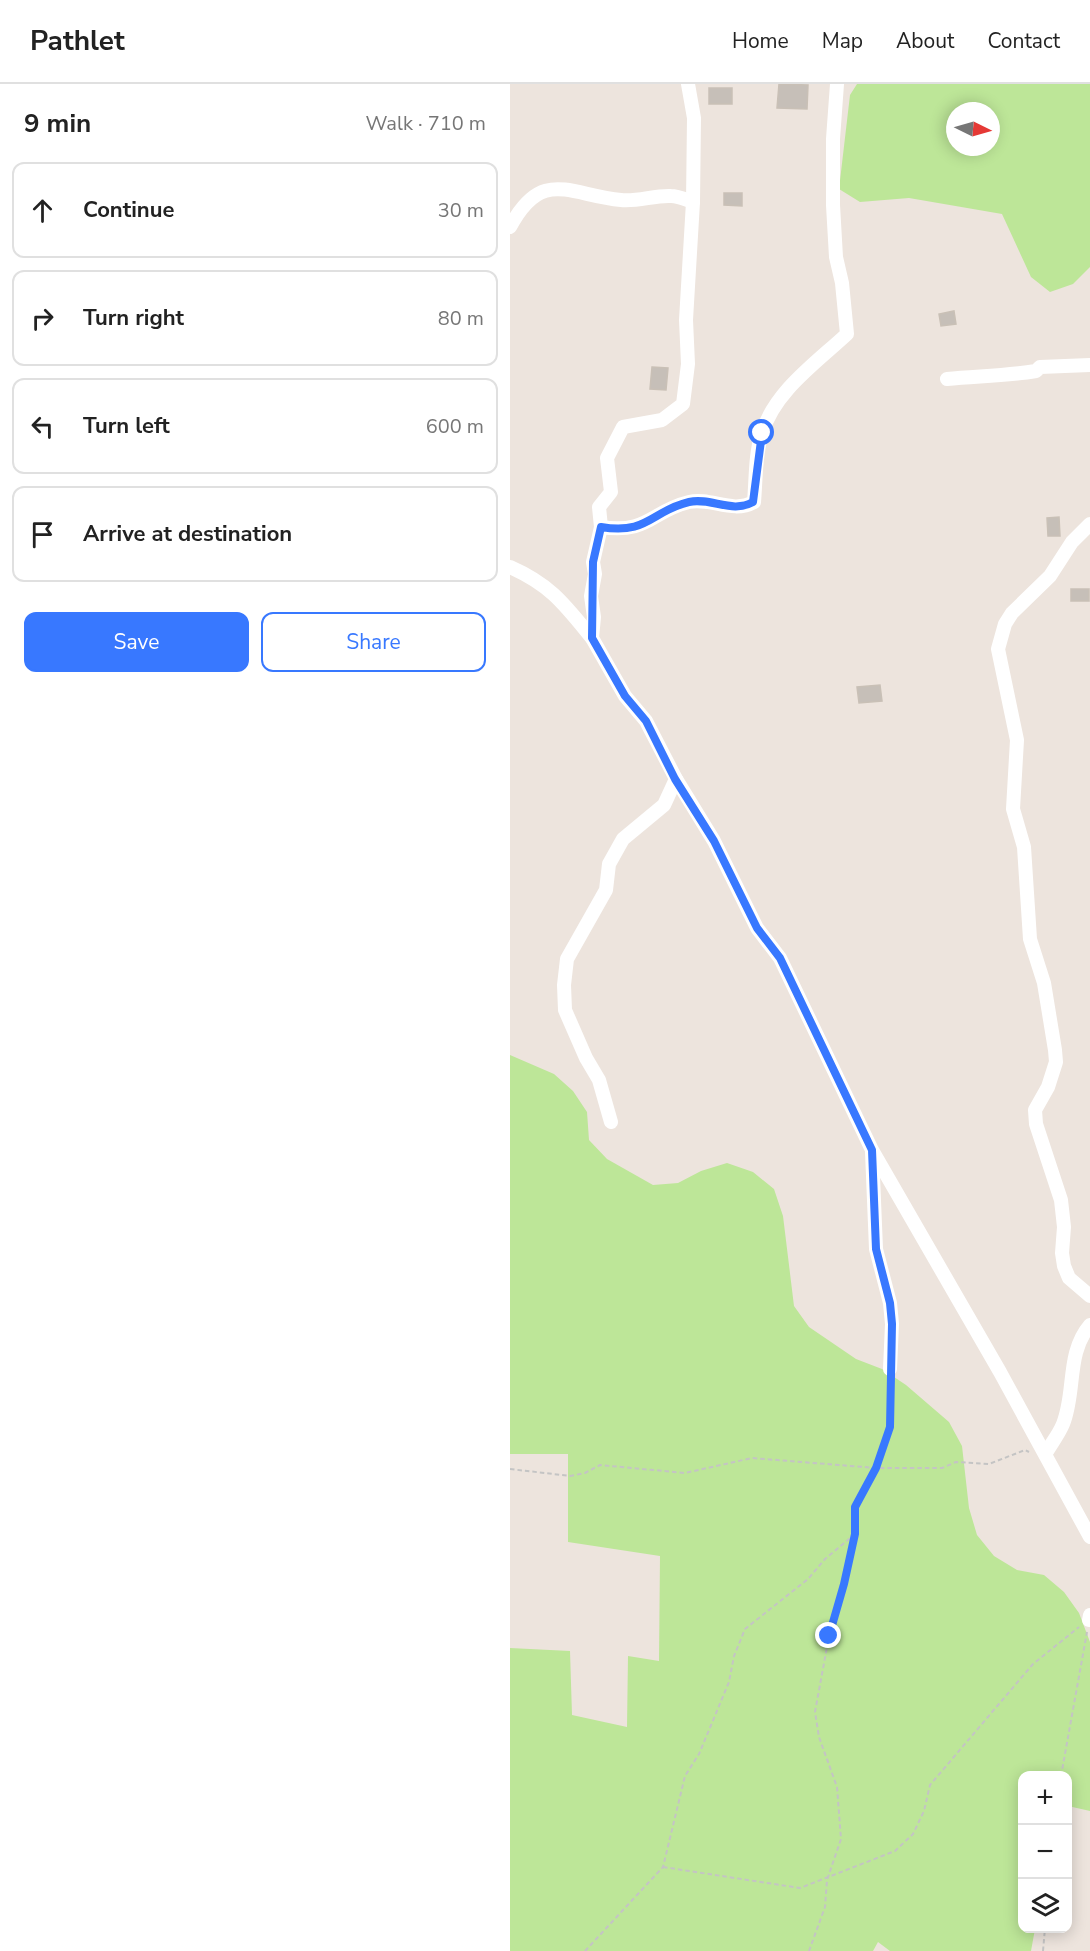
<!DOCTYPE html>
<html lang="en">
<head>
<meta charset="utf-8">
<style>
  body { margin:0; font-family:"Nunito Sans",sans-serif; background:#f2f2f2; color:#222 }
  .controls { position:absolute; right:18px; bottom:18px; display:grid; overflow:hidden; border-radius:12px; box-shadow:0 3px 15px #0003 }
  .controls button { width:54px; height:54px; display:grid; place-items:center; padding:0; border:0; border-bottom:2px solid #e0e0e0; background:#fff; color:#222; font:30px sans-serif }
  .compass { position:absolute; left:436px; top:18px; width:54px; height:54px; border-radius:50%; background:#fff; box-shadow:0 3px 15px #0003; rotate:95deg }
  .stop { position:absolute; width:18px; height:18px; margin:-14px; border:4px solid #3878ff; border-radius:50%; background:#fff }
  .stop.end { background:#3878ff; border-color:#fff; box-shadow:0 2px 6px #0008 }
  .list { margin:0; padding:0; list-style:none }
  h2 { display:flex; justify-content:space-between; align-items:center; height:78px; margin:0; padding:0 24px; font-size:26px }
  h2 small { font-size:20px; font-weight:400; color:#767676 }
  .list li { display:grid; grid-template-columns:39px 1fr auto; gap:18px; align-items:center; box-sizing:border-box; height:96px; margin:0 12px 12px; padding:0 12px; border:2px solid #e0e0e0; border-radius:12px }
  .list b { display:block; font-size:22px; white-space:nowrap }
  .list em { font-size:20px; font-style:normal; color:#767676 }
  .actions { display:flex; gap:12px; padding:18px 24px }
  .actions a { flex:1; padding:14px 0; border:2px solid #3878ff; border-radius:12px; text-align:center; font-size:21px; color:#3878ff }
  .actions .main { background:#3878ff; color:#fff }
  .icon { flex:none; width:33px; height:33px; fill:none; stroke:currentColor; stroke-width:2; stroke-linecap:round; stroke-linejoin:round }
  .map { position:relative; flex:none; width:580px; height:1867px; overflow:hidden }
  header { display:flex; align-items:center; gap:36px; box-sizing:border-box; height:84px; padding:0 30px; background:#fff; border-bottom:2px solid #e0e0e0 }
  header strong { font-size:28px }
  nav { display:flex; gap:33px; margin-inline-start:auto; font-size:21px }
  main { display:flex }
  aside { flex:1; background:#fff }
  .map>svg:first-child { display:block }
  .green { fill:#bde698; fill-rule:evenodd }
  .building { fill:#c6bfb8; stroke:#c9c0b6; stroke-width:1.5 }
  .lines { fill:none; stroke-linecap:round; stroke-linejoin:round }
  .path { stroke:#c4c4c4; stroke-width:2; stroke-dasharray:4.5 3; stroke-linecap:butt }
  .minor { stroke:#fff; stroke-width:14 }
  .route { stroke:#3878ff; stroke-width:8 }
</style>
</head>
<body>
<header>
<strong>Pathlet</strong>
<nav><a>Home</a><a>Map</a><a>About</a><a>Contact</a></nav>
</header>
<main>
<aside>
<h2>9 min<small>Walk · 710 m</small></h2>
<ul class="list">
<li><svg class="icon" aria-label="ahead" viewBox="0 0 24 24"><path d="M12 20V5M6 11l6-6 6 6"/></svg><div><b>Continue</b></div><em>30 m</em></li>
<li><svg class="icon" aria-label="right" viewBox="0 0 24 24"><path d="M7 20v-9h11M14 6l5 5-5 5"/></svg><div><b>Turn right</b></div><em>80 m</em></li>
<li><svg class="icon" aria-label="left" viewBox="0 0 24 24"><path d="M17 20v-9H6M10 6l-5 5 5 5"/></svg><div><b>Turn left</b></div><em>600 m</em></li>
<li><svg class="icon" aria-label="arrive" viewBox="0 0 24 24"><path d="M6 21V4h12l-3 4 3 4H6"/></svg><div><b>Arrive at destination</b></div></li>
</ul>
<div class="actions"><a class="main">Save</a><a>Share</a></div>
</aside>
<div class="map">
<svg width="580" height="1867" viewBox="0 0 580 1867">
  <rect width="100%" height="100%" fill="#ede4dd"/>
  <g class="green">
    <path d="M347 0H580V183L563 200 540 208 521 193 492 130 399 114 350 118 329 105 340 11ZM445 27H481V63H445Z"/>
    <polygon points="0,971 44,990 63,1007 77,1028 79,1056 97,1075 143,1101 168,1099 191,1087 217,1079 243,1088 264,1105 273,1132 284,1222 299,1243 346,1275 372,1285 396,1301 439,1338 452,1362 459,1424 467,1451 484,1472 507,1486 534,1491 554,1508 569,1529 580,1558 580,1727 558,1722 558,1692 512,1692 512,1844 525,1845 521,1867 380,1867 368,1858 363,1867 0,1867 0,1564 60,1567 62,1631 117,1643 118,1572 149,1577 150,1472 58,1458 58,1370 0,1370"/>
  </g>
  <g class="building">
    <polygon points="269,0 298,1 297,25 267,24"/>
    <rect x="199" y="4" width="23" height="16"/>
    <polygon points="214,109 232,109 232,122 214,121"/>
    <polygon points="444,227 446,240 431,242 429,230"/>
    <polygon points="142,283 158,284 156,306 140,305"/>
    <polygon points="549,433 550,452 538,452 537,434"/>
    <rect x="561" y="505" width="18" height="12"/>
    <polygon points="370,601 372,617 349,619 347,603"/>
  </g>
  <g class="lines">
    <g class="path">
      <polyline points="0,1385 60,1392 75,1389 90,1381 175,1389 242,1374 366,1384 432,1384 446,1378 479,1380 515,1366 519,1368"/>
      <polyline points="551,1692 577,1548"/>
      <polyline points="153,1783 290,1804 385,1767 403,1750 414,1727 420,1701 523,1580 569,1543"/>
      <polyline points="75,1867 153,1783 175,1692 189,1670 219,1598 224,1572 235,1545 298,1495 315,1475 345,1450"/>
      <polyline points="299,1867 315,1823 317,1796 331,1755 327,1703 309,1653 305,1628 319,1552 334,1500 345,1450 345,1423 366,1384 380,1343 380,1297"/>
      <polyline points="533,1867 535,1844"/>
    </g>
    <g class="minor">
      <polyline points="178,0 184,34 183,118 176,236 178,280 173,320 152,336 113,343 97,374 101,408 89,423 91,443 83,478 85,490 81,512 84,533 82,554 115,612 136,637 166,695 204,757 247,844 270,874 362,1066 490,1288 580,1453"/>
      <path d="M0 143C32 83 59 111 111 116 127 118 145 111 161 112 168 112 177 116 183 118"/>
      <path d="M437 295C467 292 496 292 526 287L530 283 580 281"/>
      <polyline points="580,440 562,458 540,492 502,529 495,540 488,565 507,656 503,725 514,763 520,855 534,899 545,966 546,978 538,1003 525,1026 526,1040 551,1116 554,1143 552,1169 554,1182 559,1194 580,1212"/>
      <path d="M91 443C139 450 141 427 179 418 201 413 222 430 244 418 246 396 245 370 252 349 265 307 306 279 337 250L332 199 326 173 323 121V55L327 0"/>
      <path d="M0 483C41 501 55 521 82 554"/>
      <polyline points="101,1038 89,996 76,974 55,926 54,901 57,875 96,806 99,780 113,755 154,721 166,695"/>
      <polyline points="362,1068 366,1165 380,1219 382,1240 380,1285"/>
      <path d="M536 1369C541 1360 549 1350 553 1340 566 1308 556 1269 580 1241"/>
      <polyline points="579,1536 580,1531"/>
    </g>
  </g>
  <g class="lines">
    <path class="route" d="M252 349 243 418C222 430 201 413 179 418 141 427 138 451 91 443L83 478 82 554 115 612 136 637 165 695 204 757 247 844 270 874 362 1066 366 1165 380 1219 382 1240 380 1343 366 1384 345 1423V1450L334 1500 319 1552"/>
  </g>
</svg>
<div class="controls">
<button>+</button>
<button>−</button>
<button><svg class="icon" aria-label="layers" viewBox="0 0 24 24"><path d="M12 4l9 5-9 5-9-5zM3 14l9 5 9-5"/></svg></button>
</div>
<svg class="compass" viewBox="-18 -18 36 36"><path d="M0-13l5 13h-10z" fill="#e53935"/><path d="M0 13l5-13h-10z" fill="#767676"/></svg>
<div class="stop" style="left:252px;top:349px"></div>
<div class="stop end" style="left:319px;top:1552px"></div>
</div>
</main>
</body>
</html>
